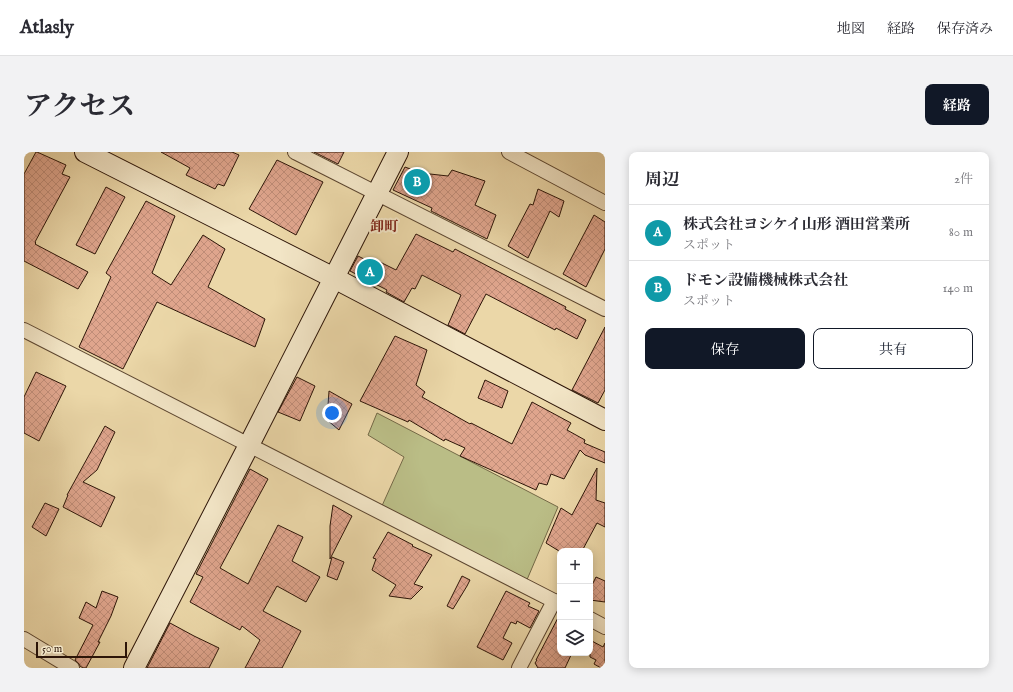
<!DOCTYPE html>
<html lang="ja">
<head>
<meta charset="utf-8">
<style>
  body { margin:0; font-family:"IM FELL English","Noto Serif JP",serif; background:#f2f2f3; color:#2b2b33 }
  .controls { position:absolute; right:12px; bottom:12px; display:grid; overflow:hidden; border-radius:8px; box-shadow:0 2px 10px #0003 }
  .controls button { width:36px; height:36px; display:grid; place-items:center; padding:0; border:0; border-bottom:1px solid #e1e1e2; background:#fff; color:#2b2b33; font:20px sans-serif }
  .scale { position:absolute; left:12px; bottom:10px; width:91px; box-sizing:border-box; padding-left:4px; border:2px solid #2d1508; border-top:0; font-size:11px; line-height:14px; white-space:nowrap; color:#2d1508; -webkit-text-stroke:3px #f2e5c6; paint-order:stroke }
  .you { position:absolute; left:308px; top:261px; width:14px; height:14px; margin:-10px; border:3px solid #fff; border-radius:50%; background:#1a73e8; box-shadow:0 0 0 6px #1a73e833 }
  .badge { display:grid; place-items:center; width:26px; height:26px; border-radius:50%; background:#111827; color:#fff; font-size:13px; font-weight:700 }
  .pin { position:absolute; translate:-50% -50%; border:2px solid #fff; box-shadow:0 1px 4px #0006 }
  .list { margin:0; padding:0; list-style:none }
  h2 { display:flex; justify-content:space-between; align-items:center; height:52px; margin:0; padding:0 16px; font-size:17px }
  h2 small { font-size:13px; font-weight:400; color:#7c7c81 }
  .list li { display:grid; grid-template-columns:26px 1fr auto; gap:12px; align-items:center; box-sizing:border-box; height:56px; padding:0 16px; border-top:1px solid #e1e1e2 }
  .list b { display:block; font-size:15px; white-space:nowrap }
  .list p { margin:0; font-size:13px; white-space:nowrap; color:#7c7c81 }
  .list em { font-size:13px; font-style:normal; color:#7c7c81 }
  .actions { display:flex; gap:8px; padding:12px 16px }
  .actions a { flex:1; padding:9px 0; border:1px solid #111827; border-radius:8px; text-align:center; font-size:14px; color:#111827 }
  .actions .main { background:#111827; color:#fff }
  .icon { flex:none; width:22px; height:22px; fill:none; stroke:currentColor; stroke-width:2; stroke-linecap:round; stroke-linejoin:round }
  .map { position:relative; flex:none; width:581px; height:516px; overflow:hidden; border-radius:8px }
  header { display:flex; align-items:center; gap:24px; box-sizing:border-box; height:56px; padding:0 20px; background:#fff; border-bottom:1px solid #e1e1e2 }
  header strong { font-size:19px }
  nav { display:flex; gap:22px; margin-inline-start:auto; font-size:14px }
  .intro { display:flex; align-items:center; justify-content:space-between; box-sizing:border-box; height:96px; padding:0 24px }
  h1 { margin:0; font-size:28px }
  .button { padding:10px 18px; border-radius:8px; background:#111827; color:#fff; font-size:14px; font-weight:700 }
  main { display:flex; gap:24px; padding:0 24px }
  aside { flex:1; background:#fff; border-radius:8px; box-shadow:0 2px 10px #0003 }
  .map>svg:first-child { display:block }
  .grass { fill:#babd86; stroke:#746947 }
  .building { fill:url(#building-cross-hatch); stroke:#2d1508 }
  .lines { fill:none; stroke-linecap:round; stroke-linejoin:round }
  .street-casing { stroke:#5c4630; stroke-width:16 }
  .secondary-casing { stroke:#2d1508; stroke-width:22 }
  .street { stroke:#f2e5c6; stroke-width:14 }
  .secondary { stroke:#f2e5c6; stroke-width:20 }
  .labels { text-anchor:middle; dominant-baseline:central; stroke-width:4; stroke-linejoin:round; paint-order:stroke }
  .quarter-label { font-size:14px; font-weight:bold; fill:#7a1f14; stroke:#f2e5c6 }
</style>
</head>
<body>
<header>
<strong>Atlasly</strong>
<nav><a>地図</a><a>経路</a><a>保存済み</a></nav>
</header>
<div class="intro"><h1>アクセス</h1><a class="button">経路</a></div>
<main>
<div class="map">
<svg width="581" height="516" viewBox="0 0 581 516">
  <defs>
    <pattern id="building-cross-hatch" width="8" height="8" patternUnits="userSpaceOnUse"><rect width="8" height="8" fill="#dfa58d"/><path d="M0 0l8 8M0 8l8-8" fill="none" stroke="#c08d78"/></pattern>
  </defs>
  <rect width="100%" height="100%" fill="#ebd7a8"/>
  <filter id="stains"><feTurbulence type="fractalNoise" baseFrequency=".005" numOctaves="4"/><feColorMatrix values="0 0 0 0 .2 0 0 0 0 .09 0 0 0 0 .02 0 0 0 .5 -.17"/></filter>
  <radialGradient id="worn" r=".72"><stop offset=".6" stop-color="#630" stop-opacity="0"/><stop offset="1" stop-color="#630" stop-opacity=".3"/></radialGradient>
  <polygon class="grass" points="353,261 534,355 502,430 357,356 380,305 344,283"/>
  <g class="building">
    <polygon points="12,0 13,0 42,13 38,22 46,25 11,90 12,91 11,92 64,120 54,137 0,109 0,22"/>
    <polygon points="137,0 208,0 215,3 200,34 194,32 191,37 162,23 166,16"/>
    <polygon points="290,0 320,0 314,12"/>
    <polygon points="253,8 299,30 272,83 225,57"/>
    <polygon points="381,15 397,21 424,24 428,18 461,29 451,53 472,63 463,87 407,59 408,56 369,38"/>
    <polygon points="82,35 101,45 71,102 52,93"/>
    <polygon points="514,37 540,49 535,65 526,59 504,106 484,94 506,52 509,53"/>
    <polygon points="122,49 151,64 128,121 147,133 179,83 201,97 184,135 241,167 231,195 133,150 99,217 55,195 87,125 82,121"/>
    <polygon points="570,63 581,70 581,97 562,135 539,122"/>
    <polygon points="392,82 429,100 431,97 454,109 542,155 541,157 562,168 553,187 532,176 531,178 462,142 441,182 424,173 437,143 398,123 391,137 388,136 380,150 362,140 363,138 326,119 334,104 348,111 350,107 372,118"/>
    <polygon points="581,175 581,238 574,251 548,238"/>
    <polygon points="371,184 403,198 392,233 401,240 398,245 446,272 447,271 488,292 508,250 547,271 543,278 561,288 560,291 581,300 581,311 561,303 556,298 540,327 527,322 523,333 515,331 512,338 436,304 441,296 421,287 420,289 385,268 384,270 336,249"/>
    <polygon points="12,220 42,234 15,289 0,281 0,245"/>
    <polygon points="273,225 291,234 276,269 254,260"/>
    <polygon points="461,228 484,239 478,256 454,246"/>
    <polygon points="305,239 328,252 315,278 303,268"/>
    <polygon points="81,274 91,280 73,318 59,330 91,345 77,375 39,355 44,343 43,343"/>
    <polygon points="573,316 572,348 581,351 581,375 573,371 558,399 535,399 522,391 537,356 548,363"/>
    <polygon points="226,317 244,327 196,416 224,432 254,373 279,385 268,409 296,425 282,450 253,434 239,459 277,479 258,516 221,516 236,488 218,474 216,478 166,450 179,425 172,422"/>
    <polygon points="21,351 35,357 22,384 8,375"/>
    <polygon points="309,353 328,364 306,407 306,374"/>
    <polygon points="364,380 389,393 388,394 408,403 390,432 399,435 387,447 365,444 372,433 348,418 352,407 349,406"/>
    <polygon points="308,405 320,410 313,428 303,424"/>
    <polygon points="438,424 446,428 443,434 429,457 423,454"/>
    <polygon points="572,425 581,429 581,450 566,448 566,437"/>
    <polygon points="78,439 94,445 87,464 74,490 76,490 62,516 59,516 56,514 55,512 51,508 69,473 55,466 62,450 72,456"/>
    <polygon points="482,439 506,451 504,454 515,459 506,476 493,469 492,472 487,470 479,486 488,491 479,508 453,495"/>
    <polygon points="536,462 536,501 548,501 541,516 514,516 511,511 513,508 512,508"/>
    <polygon points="146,471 170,484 195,496 185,516 123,516"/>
    <polygon points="566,488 579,495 581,491 581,516 577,516 570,512 572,508 566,505"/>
  </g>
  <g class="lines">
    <defs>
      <g id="street">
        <polyline points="271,0 581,157"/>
        <polyline points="485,0 581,51"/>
        <polyline points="0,178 536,452"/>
        <polyline points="566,467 581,475"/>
        <polyline points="0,487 48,516"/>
        <polyline points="495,516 530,449"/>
      </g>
      <g id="secondary">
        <polyline points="61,0 310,126 581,268"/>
        <polyline points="110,516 225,293 374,0"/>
      </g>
    </defs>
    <use href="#street" class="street-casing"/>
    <use href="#secondary" class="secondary-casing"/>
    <use href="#street" class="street"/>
    <use href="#secondary" class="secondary"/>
  </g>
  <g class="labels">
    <g class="quarter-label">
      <text x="360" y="75">卸町</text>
    </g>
  </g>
  <rect width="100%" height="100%" filter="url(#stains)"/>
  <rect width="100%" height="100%" fill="url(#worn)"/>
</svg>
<div class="controls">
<button>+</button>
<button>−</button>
<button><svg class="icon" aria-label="layers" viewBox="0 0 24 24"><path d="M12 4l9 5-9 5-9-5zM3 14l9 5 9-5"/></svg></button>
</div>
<div class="scale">50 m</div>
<div class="you"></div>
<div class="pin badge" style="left:346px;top:120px;background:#0f9aa8">A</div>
<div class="pin badge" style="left:393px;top:30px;background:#0f9aa8">B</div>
</div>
<aside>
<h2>周辺<small>2件</small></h2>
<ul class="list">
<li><span class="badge" style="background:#0f9aa8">A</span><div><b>株式会社ヨシケイ山形 酒田営業所</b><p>スポット</p></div><em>80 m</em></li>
<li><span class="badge" style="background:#0f9aa8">B</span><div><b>ドモン設備機械株式会社</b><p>スポット</p></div><em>140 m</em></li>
</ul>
<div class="actions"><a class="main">保存</a><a>共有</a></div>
</aside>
</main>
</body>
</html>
